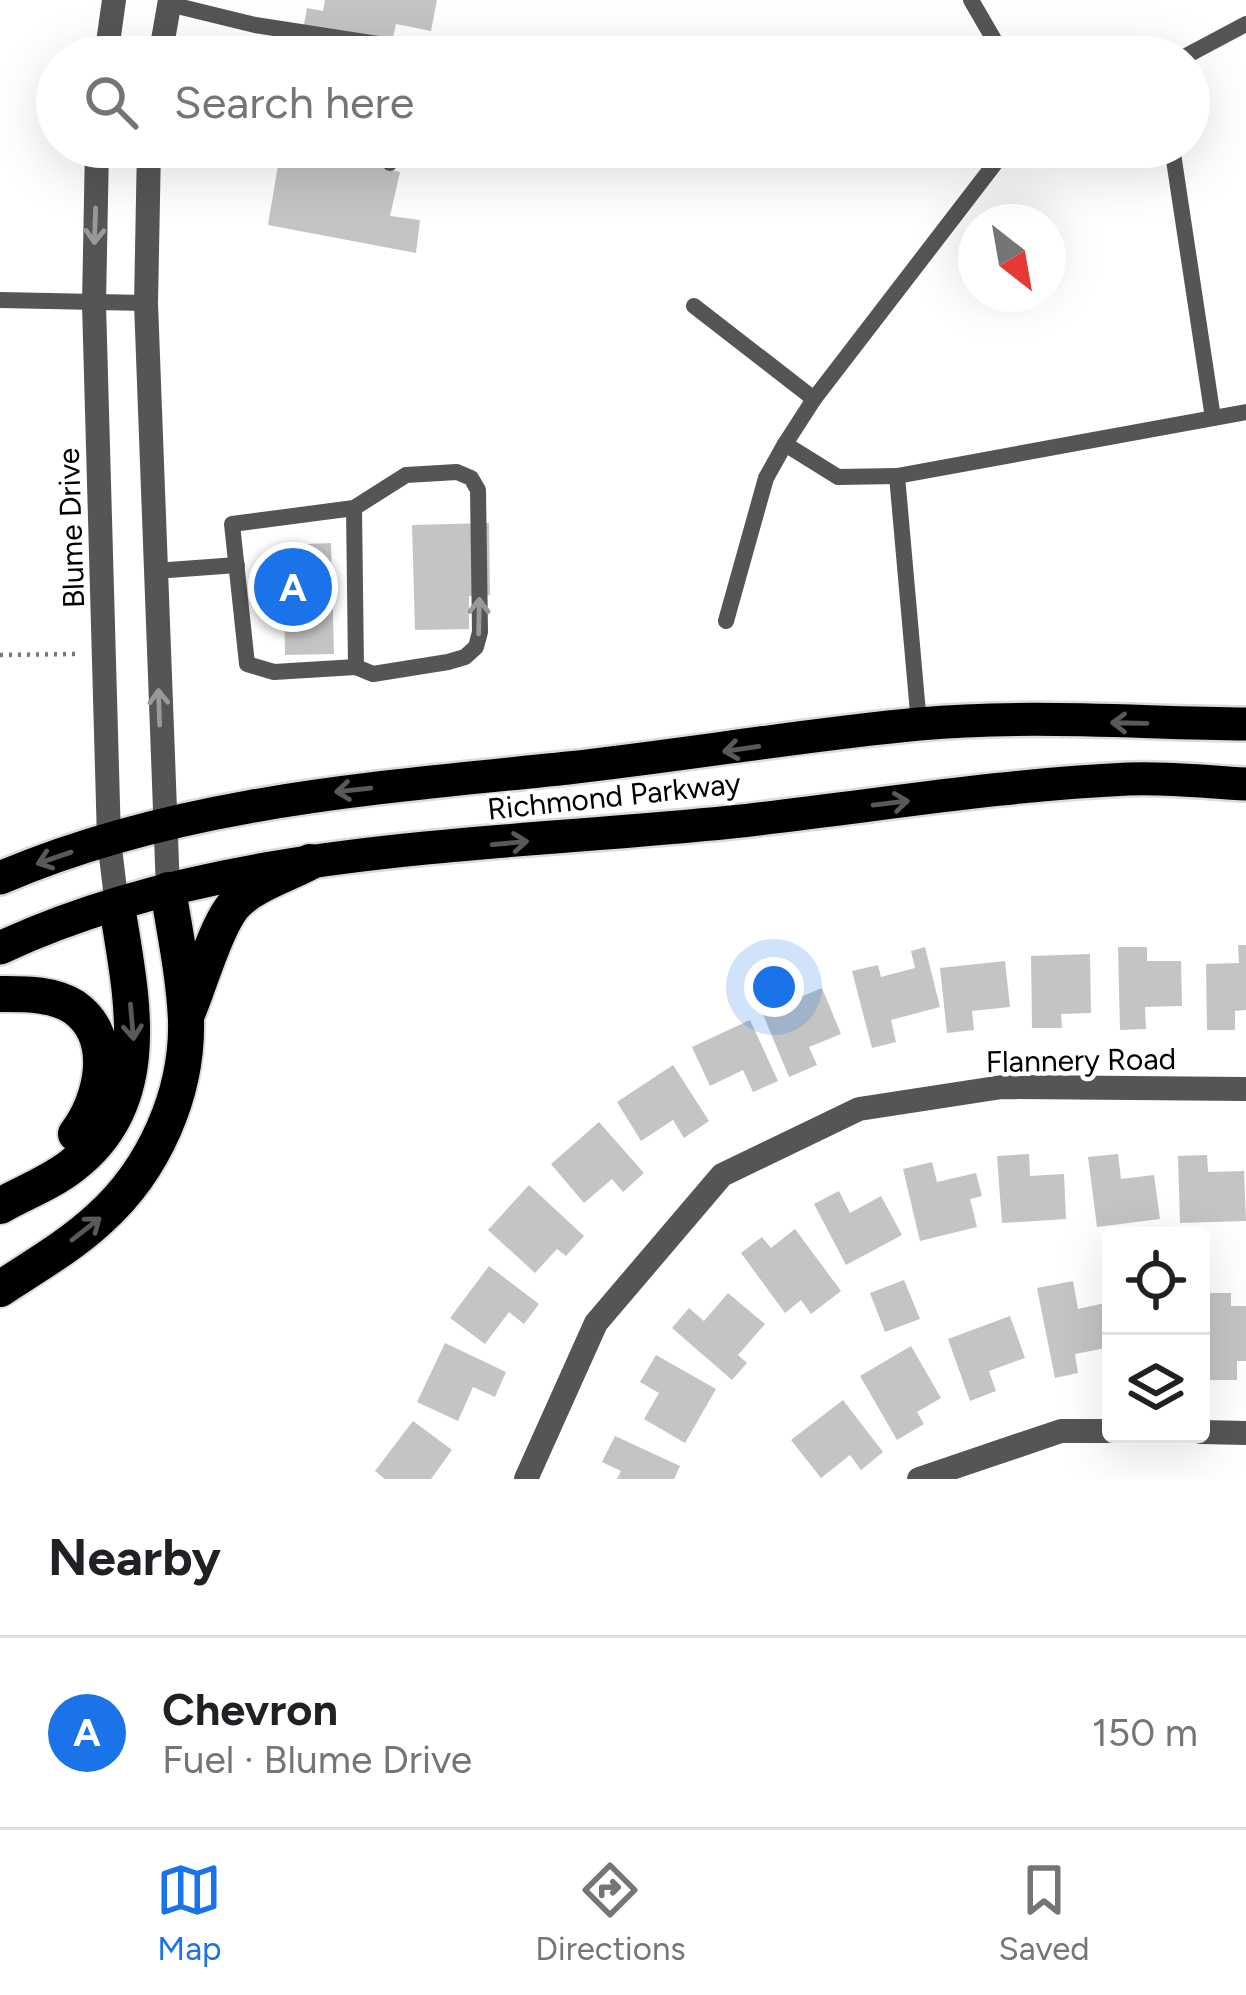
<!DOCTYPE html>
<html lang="en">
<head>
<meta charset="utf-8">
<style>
  body { margin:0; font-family:Figtree,sans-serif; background:#f2f2f2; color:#202124 }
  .controls { position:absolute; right:36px; bottom:36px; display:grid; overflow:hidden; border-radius:12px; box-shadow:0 12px 48px #0002 }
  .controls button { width:108px; height:108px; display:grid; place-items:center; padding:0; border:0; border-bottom:3px solid #e0e0e0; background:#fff; color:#202124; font:60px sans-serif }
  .compass { position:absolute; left:958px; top:204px; width:108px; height:108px; border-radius:50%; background:#fff; box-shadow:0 12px 48px #0002; rotate:149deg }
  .you { position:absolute; left:774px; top:987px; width:42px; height:42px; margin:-30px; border:9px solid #fff; border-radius:50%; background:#1a73e8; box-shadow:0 0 0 18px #1a73e833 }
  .badge { display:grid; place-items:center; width:78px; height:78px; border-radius:50%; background:#1a73e8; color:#fff; font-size:39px; font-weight:700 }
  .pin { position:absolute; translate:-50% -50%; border:6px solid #fff; box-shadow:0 3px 12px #0006 }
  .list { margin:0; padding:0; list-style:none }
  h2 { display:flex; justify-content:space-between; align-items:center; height:156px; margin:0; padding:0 48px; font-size:51px }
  h2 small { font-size:39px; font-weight:400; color:#757577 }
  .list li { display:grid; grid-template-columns:78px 1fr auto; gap:36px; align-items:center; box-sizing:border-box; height:192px; padding:0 48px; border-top:3px solid #e0e0e0 }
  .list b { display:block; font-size:45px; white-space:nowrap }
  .list p { margin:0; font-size:39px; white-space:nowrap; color:#757577 }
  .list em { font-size:39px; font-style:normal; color:#757577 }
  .icon { flex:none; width:66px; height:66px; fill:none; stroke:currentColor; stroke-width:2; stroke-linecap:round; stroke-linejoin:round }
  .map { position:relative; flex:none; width:1246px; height:1479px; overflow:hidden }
  .search { position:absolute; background:#fff; box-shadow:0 12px 48px #0002; left:36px; right:36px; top:36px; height:132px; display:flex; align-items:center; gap:30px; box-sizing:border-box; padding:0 42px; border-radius:66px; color:#757577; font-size:45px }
  .sheet { height:348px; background:#fff }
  nav { display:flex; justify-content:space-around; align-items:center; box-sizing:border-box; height:168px; border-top:3px solid #e0e0e0; background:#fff; font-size:33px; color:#757577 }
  nav a { display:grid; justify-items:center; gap:6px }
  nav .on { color:#1a73e8 }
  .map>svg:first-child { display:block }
  .building { fill:#c4c4c4 }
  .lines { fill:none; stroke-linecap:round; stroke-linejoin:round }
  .trunk-casing { stroke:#dbdbdb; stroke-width:38 }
  .motorway-casing { stroke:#dbdbdb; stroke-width:40 }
  .path { stroke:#777; stroke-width:4.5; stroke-dasharray:3 6; stroke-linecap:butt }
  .service { stroke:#555; stroke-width:16 }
  .minor { stroke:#555; stroke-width:24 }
  .tertiary { stroke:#555; stroke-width:24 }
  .trunk { stroke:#000; stroke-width:33 }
  .motorway { stroke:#000; stroke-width:36 }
  .oneway { stroke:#999 }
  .oneway2 { stroke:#595959 }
  .labels { text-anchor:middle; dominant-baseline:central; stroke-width:9; stroke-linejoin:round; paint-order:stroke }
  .street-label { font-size:30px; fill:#000; stroke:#fff }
</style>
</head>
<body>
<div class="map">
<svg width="1246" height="1479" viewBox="0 0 1246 1479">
  <rect width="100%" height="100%" fill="#fff"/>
  <g class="building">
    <polygon points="325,0 437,0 431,31 396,24 389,57 298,57 307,8 323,11"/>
    <polygon points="281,147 373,147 370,164 400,172 390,216 420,220 416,253 268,225"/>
    <polygon points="489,523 490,595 469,596 469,629 415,630 412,525"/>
    <polygon points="331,543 334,654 285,655 283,545"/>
    <polygon points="1238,945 1246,945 1246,1010 1235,1011 1235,1030 1207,1030 1206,964 1239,963"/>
    <polygon points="925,947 940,1007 891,1020 896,1042 872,1048 852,971 878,965 881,977 915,968 911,951"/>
    <polygon points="1118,947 1147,947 1147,961 1181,961 1182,1006 1145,1007 1146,1029 1120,1030"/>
    <polygon points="1090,954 1091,1013 1061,1014 1062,1028 1032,1028 1031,956"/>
    <polygon points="1005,961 1010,1007 972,1011 974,1030 947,1033 940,968"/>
    <polygon points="822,988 841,1034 809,1047 817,1065 789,1077 757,1000 779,991 784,1004"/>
    <polygon points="750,1020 778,1081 753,1092 743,1070 710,1086 692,1047"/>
    <polygon points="673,1065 709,1121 684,1138 673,1120 641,1141 617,1102"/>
    <polygon points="599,1122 644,1173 623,1192 612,1179 584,1203 551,1164"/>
    <polygon points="1029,1154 1030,1176 1064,1174 1066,1219 1002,1223 997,1156"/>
    <polygon points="1118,1154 1121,1179 1154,1175 1160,1219 1097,1227 1088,1157"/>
    <polygon points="1207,1155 1208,1172 1244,1171 1246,1221 1180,1223 1178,1156"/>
    <polygon points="932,1162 937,1182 976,1173 982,1196 970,1199 977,1227 920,1241 903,1169"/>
    <polygon points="529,1185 584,1236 566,1256 557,1249 535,1273 488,1230"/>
    <polygon points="839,1191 850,1213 881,1196 902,1235 846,1265 814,1204"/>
    <polygon points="795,1229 841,1291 811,1314 801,1300 785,1313 741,1253 762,1237 771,1248"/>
    <polygon points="489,1266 539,1304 524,1324 509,1312 485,1344 450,1318"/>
    <polygon points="904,1280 920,1319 885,1332 870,1293"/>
    <polygon points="1073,1281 1078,1309 1105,1303 1111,1347 1075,1354 1078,1373 1055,1378 1037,1288"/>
    <polygon points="728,1293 765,1324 738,1355 747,1363 732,1380 672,1328 689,1308 704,1321"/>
    <polygon points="1207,1293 1231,1293 1231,1306 1246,1306 1246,1361 1237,1361 1237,1380 1208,1380"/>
    <polygon points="1010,1316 1025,1358 989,1371 996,1391 970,1401 948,1339"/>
    <polygon points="445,1343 506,1372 495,1397 473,1387 458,1421 417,1402"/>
    <polygon points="911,1346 941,1398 917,1412 924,1424 897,1440 860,1376"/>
    <polygon points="656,1355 716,1389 685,1443 644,1419 659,1393 640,1382"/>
    <polygon points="843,1400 883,1452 861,1470 850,1455 821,1478 791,1440"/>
    <polygon points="413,1421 452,1450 431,1479 385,1479 375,1471"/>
    <polygon points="615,1436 680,1466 674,1479 617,1479 621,1471 602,1462"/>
  </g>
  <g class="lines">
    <defs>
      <g id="trunk">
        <path d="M0 878C179 801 377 788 568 768 685 755 802 735 919 724 1027 714 1138 723 1246 724"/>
        <path d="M0 948C222 844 491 847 731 822 863 808 995 785 1128 779 1167 777 1207 782 1246 784"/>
      </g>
      <g id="motorway">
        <path d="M0 994C24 994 52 993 74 1007 117 1037 102 1100 76 1134"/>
        <path d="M187 1014C199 986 217 922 236 903 253 885 288 874 310 862"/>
        <path d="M0 1206C23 1193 52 1182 73 1165 157 1100 131 996 117 906"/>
        <path d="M0 1289C33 1267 70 1246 99 1219 154 1170 188 1093 186 1020 184 976 175 933 168 890"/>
      </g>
    </defs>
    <use href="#trunk" class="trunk-casing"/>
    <use href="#motorway" class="motorway-casing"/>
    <polyline class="path" points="0,655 75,654"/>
    <g class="service">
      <polyline points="971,0 1004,57"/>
      <polyline points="169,4 255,25 410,49"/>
      <polyline points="409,55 410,49 463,57"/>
      <polyline points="1184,57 1246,24"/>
      <polyline points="1172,147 1213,418"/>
      <polyline points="390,163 393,147"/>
      <polyline points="0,300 146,303"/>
      <polyline points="694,306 814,399"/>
      <polyline points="785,444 838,477 897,476 1246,412"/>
      <polyline points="897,476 919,724"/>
      <polyline points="354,508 356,667 274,672 247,664 232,524 354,508 406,475 457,472 471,478 478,490 480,632 476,647 465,657 448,662 373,674 356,667"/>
      <polyline points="155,571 237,565"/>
      <polyline points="726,621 766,478 785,444 814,399 1003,153 1014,147"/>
    </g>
    <g class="minor">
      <polyline points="1201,1432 1246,1433"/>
      <polyline points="526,1479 596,1323 722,1175 859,1109 1002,1087 1246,1089"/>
      <polyline points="919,1479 1061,1431 1111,1431"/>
    </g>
    <g class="tertiary">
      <polyline points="106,57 114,0"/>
      <polyline points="160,57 170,0"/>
      <polyline points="97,147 94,304 109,840 117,906"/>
      <polyline points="149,147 146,303 168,890"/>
    </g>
    <use href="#trunk" class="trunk"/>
    <use href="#motorway" class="motorway"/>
  </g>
  <defs><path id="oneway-shaft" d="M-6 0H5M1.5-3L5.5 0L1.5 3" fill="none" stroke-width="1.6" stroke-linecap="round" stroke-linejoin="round" transform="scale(3)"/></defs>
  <g class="oneway">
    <use href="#oneway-shaft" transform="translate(95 226) rotate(92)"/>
    <use href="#oneway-shaft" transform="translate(479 616) rotate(-89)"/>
    <use href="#oneway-shaft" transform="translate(159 707) rotate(-92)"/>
  </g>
  <g class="oneway2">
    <use href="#oneway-shaft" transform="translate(1129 723) rotate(-179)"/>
    <use href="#oneway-shaft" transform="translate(741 749) rotate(172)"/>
    <use href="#oneway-shaft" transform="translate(353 790) rotate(174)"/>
    <use href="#oneway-shaft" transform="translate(891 803) rotate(-7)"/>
    <use href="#oneway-shaft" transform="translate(510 843) rotate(-5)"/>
    <use href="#oneway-shaft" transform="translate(54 858) rotate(161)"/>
    <use href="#oneway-shaft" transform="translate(132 1022) rotate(85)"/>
    <use href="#oneway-shaft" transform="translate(86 1229) rotate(-38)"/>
  </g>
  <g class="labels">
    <g class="street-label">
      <text transform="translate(71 528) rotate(-92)">Blume Drive</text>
      <text transform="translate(614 796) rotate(-6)">Richmond Parkway</text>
      <text transform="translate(1081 1060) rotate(-1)">Flannery Road</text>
    </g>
  </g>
</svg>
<div class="controls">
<button><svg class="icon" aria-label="locate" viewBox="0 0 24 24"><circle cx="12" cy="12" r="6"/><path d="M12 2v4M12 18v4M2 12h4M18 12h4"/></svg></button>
<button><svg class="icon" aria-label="layers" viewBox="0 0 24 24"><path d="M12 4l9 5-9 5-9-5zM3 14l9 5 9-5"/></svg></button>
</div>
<svg class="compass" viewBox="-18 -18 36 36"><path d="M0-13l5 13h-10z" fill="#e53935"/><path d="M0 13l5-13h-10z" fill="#757577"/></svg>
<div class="you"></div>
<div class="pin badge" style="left:293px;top:587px">A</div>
<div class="search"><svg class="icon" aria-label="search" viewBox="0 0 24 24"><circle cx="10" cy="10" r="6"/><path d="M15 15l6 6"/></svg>Search here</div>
</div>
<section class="sheet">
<h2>Nearby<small></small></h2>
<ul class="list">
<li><span class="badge">A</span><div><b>Chevron</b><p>Fuel · Blume Drive</p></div><em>150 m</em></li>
</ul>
</section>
<nav>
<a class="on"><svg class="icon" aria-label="map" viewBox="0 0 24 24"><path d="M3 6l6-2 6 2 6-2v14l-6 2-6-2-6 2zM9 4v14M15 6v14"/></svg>Map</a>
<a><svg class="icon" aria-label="directions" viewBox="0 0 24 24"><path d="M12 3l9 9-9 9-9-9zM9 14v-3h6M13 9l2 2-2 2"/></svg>Directions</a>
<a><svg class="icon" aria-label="saved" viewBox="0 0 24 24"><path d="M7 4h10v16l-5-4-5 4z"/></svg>Saved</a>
</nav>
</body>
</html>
